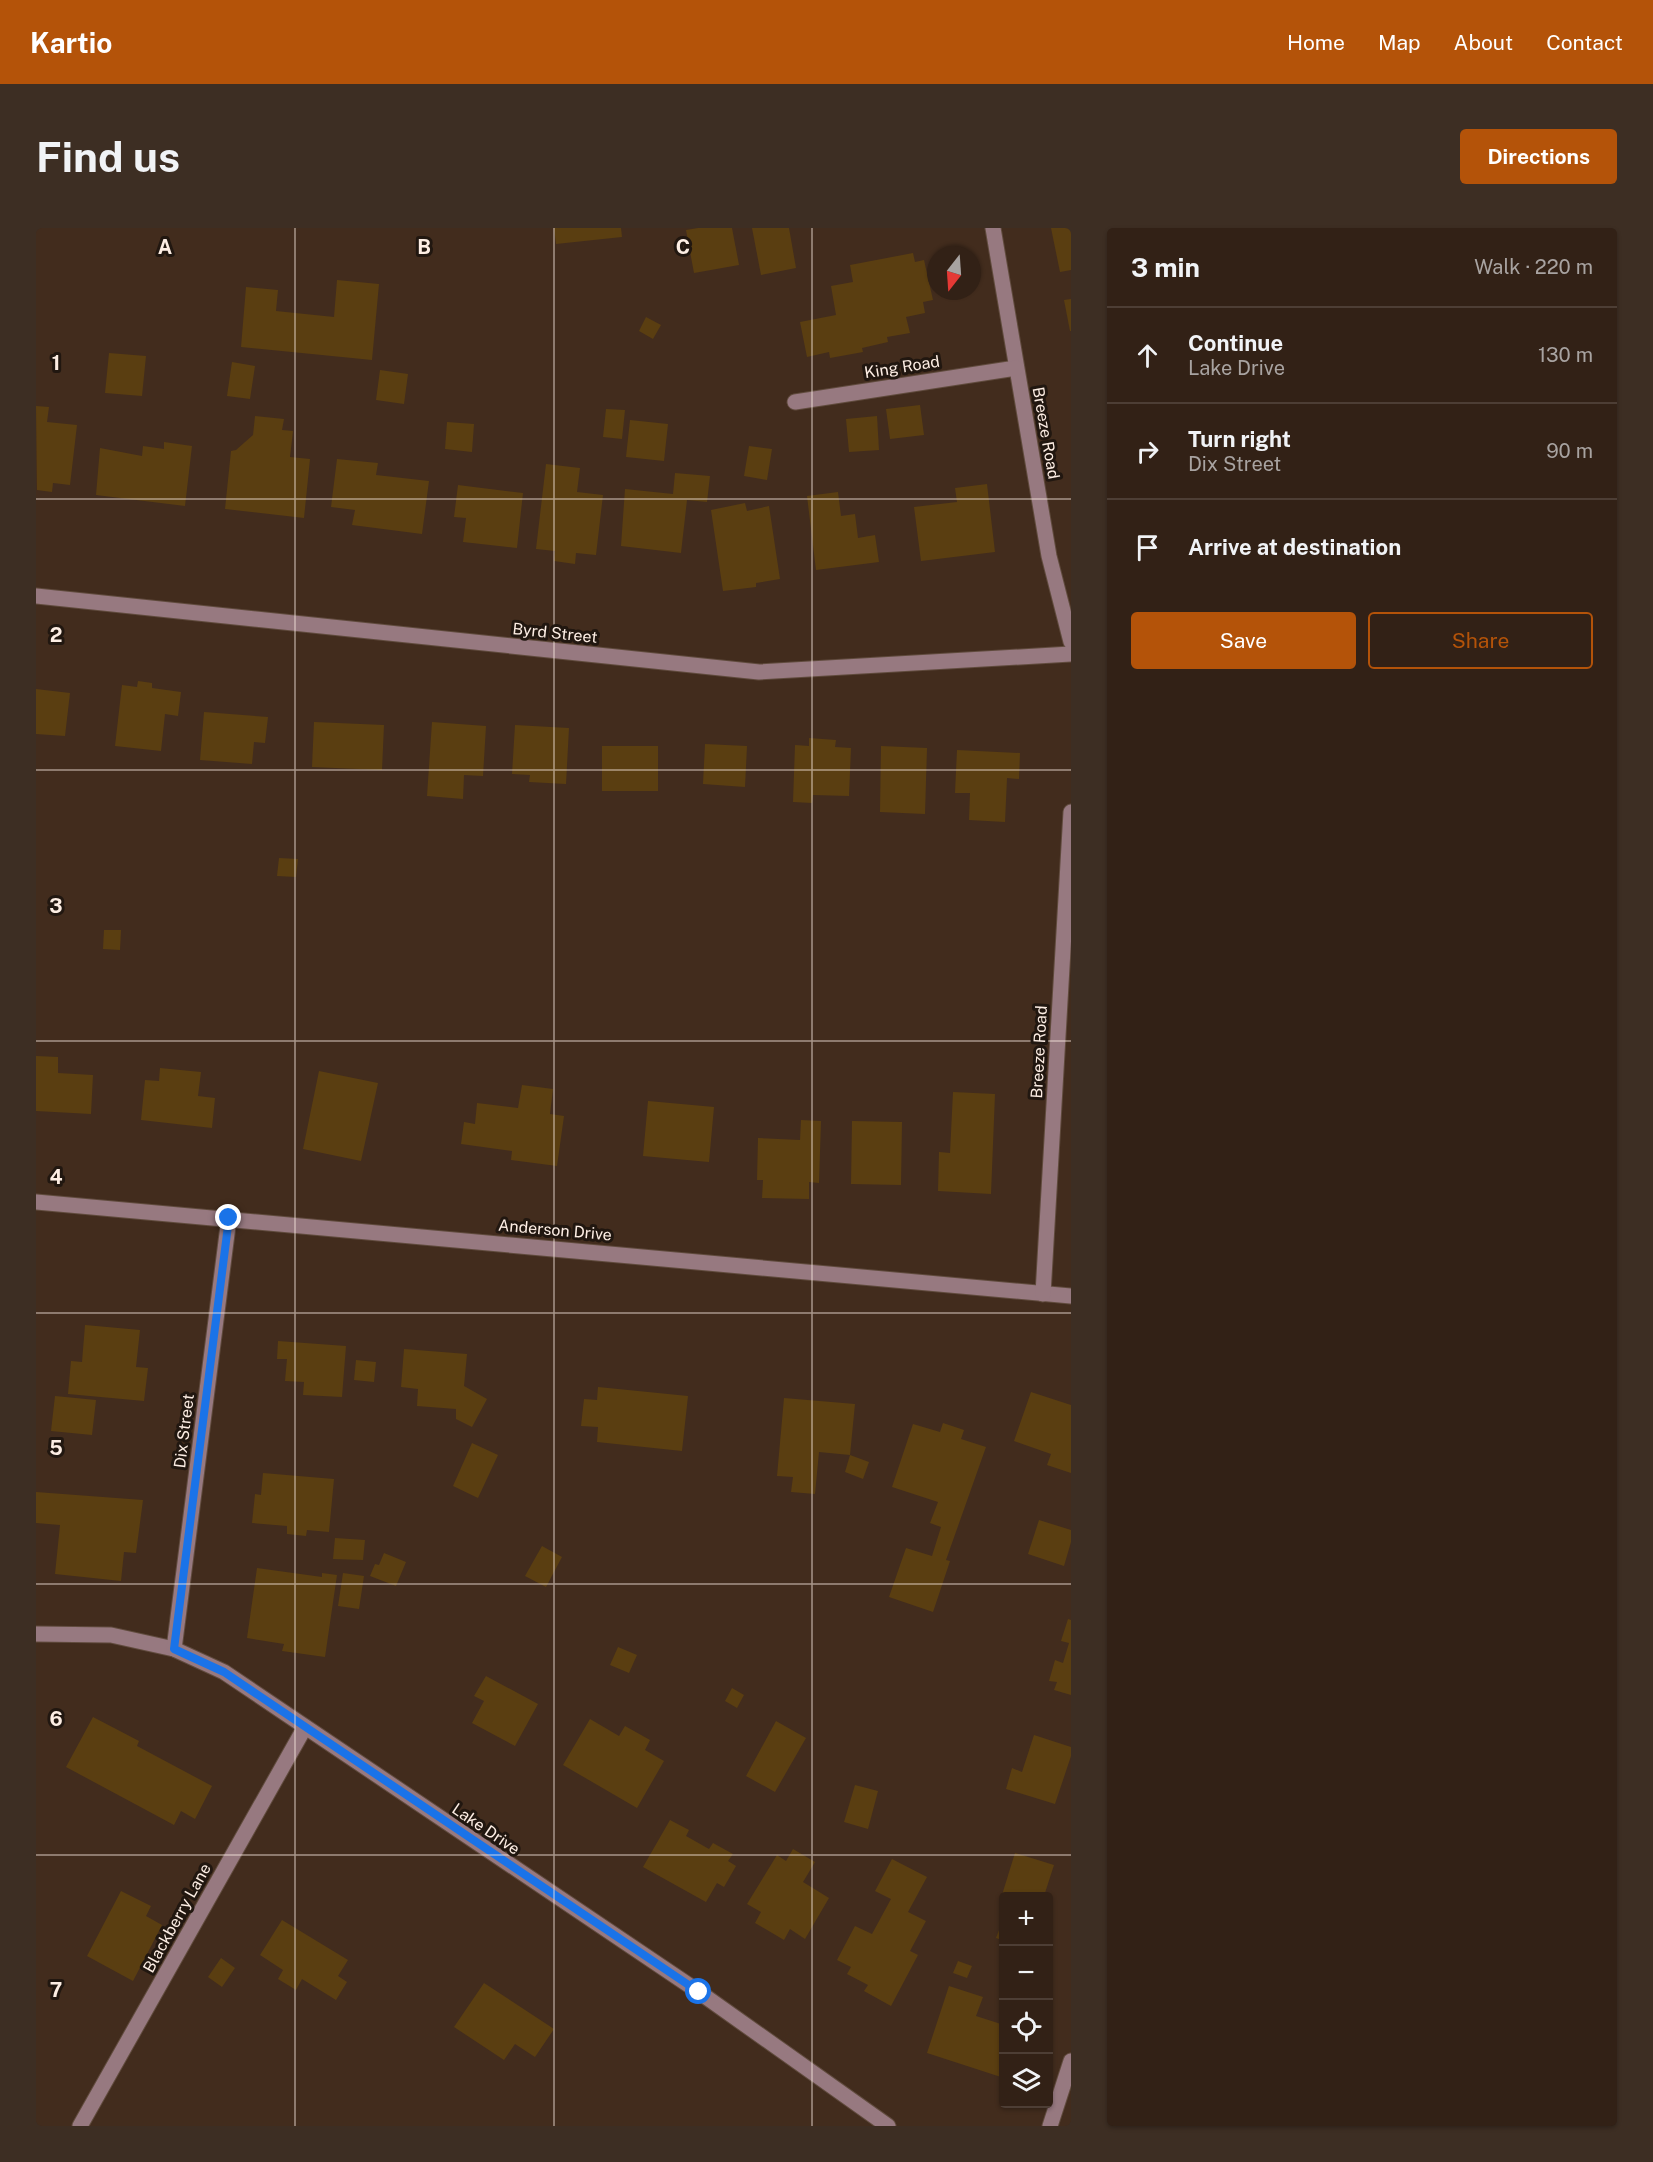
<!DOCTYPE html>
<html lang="en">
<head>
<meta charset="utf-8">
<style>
  body { margin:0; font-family:"Public Sans",sans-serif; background:#3d2e23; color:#f1f3f6 }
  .controls { position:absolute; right:18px; bottom:18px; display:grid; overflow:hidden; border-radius:6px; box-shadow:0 2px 4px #0004 }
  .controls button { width:54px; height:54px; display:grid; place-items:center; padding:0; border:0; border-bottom:2px solid #4d3e35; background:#322116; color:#f1f3f6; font:30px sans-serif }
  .compass { position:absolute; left:891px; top:18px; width:54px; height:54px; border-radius:50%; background:#322116; box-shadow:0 2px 4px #0004; rotate:197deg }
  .stop { position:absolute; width:18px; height:18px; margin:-14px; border:4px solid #1a73e8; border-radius:50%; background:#fff }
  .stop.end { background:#1a73e8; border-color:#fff; box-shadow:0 2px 6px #0008 }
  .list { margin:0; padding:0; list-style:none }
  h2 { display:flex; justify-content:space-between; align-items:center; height:78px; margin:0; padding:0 24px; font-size:26px }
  h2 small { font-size:20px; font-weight:400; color:#a8a3a1 }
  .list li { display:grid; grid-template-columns:39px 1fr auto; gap:18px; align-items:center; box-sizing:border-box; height:96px; padding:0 24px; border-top:2px solid #4d3e35 }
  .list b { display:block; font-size:22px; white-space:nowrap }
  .list p { margin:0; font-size:20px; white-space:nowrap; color:#a8a3a1 }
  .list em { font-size:20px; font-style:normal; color:#a8a3a1 }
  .actions { display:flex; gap:12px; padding:18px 24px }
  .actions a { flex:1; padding:14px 0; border:2px solid #b45309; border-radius:6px; text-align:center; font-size:21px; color:#b45309 }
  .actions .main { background:#b45309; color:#fff }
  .icon { flex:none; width:33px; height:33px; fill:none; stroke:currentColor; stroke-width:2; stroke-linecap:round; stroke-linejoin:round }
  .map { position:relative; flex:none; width:1035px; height:1898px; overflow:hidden; border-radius:6px }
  header { display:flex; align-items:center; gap:36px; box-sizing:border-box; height:84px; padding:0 30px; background:#b45309; color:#fff }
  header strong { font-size:28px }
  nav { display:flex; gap:33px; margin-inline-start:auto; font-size:21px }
  .intro { display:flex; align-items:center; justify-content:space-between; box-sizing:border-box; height:144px; padding:0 36px }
  h1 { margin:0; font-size:42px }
  .button { padding:15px 27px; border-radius:6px; background:#b45309; color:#fff; font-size:21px; font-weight:700 }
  main { display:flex; gap:36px; padding:0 36px }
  aside { flex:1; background:#322116; border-radius:6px; box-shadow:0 2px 4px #0004 }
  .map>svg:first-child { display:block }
  .building { fill:#5a3e11 }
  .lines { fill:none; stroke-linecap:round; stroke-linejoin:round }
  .minor-casing { stroke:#604b3d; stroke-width:17 }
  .minor { stroke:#977980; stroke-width:15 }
  .route { stroke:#1a73e8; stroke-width:8 }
  .grid { fill:none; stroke:#fdeee4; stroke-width:1.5; stroke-opacity:0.55 }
  .labels { text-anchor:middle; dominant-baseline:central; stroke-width:6; stroke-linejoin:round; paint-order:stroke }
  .street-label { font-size:16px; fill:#fdeee4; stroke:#211710 }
  .grid-label { font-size:20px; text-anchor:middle; font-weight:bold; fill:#fdeee4; stroke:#211710; stroke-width:6; stroke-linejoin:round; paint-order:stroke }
</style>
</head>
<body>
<header>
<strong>Kartio</strong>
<nav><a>Home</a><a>Map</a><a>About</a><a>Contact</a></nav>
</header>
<div class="intro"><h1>Find us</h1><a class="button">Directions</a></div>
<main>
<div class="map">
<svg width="1035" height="1898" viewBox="0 0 1035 1898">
  <rect width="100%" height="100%" fill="#422c1d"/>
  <g class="building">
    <polygon points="518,0 585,0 586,9 520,16"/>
    <polygon points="662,0 696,0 703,37 658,45 650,2"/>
    <polygon points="716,0 753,0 760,40 725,47"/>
    <polygon points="1015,0 1035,0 1035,42 1024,44"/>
    <polygon points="877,25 879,34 888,32 897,72 887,74 889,85 870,89 874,105 851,109 852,114 826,120 827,124 794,130 793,124 771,129 764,94 800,87 795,58 817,54 814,37"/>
    <polygon points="301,52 343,56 336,132 205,119 210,59 242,62 240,83 298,89"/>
    <polygon points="1035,71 1035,103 1034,103 1028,72"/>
    <polygon points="610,89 625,97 617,111 603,103"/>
    <polygon points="73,125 110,128 106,168 69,165"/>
    <polygon points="196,134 219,138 214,171 191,168"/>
    <polygon points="344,142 372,146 368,176 340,172"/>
    <polygon points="884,177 888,207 854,211 850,181"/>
    <polygon points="0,178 13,179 11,194 41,197 34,257 17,255 16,264 1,262"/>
    <polygon points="570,181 589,182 586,211 567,209"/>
    <polygon points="219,188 248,191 246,202 257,203 254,229 274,231 268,290 189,281 195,223 200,222 217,207"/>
    <polygon points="841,188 843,222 813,224 810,191"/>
    <polygon points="594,192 632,196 628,233 590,229"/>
    <polygon points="411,194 438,196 436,224 409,221"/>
    <polygon points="128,214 156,218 149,278 60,267 64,220 106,228 107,218 128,221"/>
    <polygon points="713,218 736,221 731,252 708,248"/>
    <polygon points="301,231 342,235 340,247 393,253 386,306 316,297 319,282 295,279"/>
    <polygon points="510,236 544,240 541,264 567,267 560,327 540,325 539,336 518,333 519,323 500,321"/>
    <polygon points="639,245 674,248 671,274 651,272 645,325 585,318 589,261 637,266"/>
    <polygon points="951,256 959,324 885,333 878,279 921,274 919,260"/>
    <polygon points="422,257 487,265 481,320 427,314 430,290 418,289"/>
    <polygon points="802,264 805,288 819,286 822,310 839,307 843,334 780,342 771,268"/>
    <polygon points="709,275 711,283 733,278 744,351 720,355 720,359 687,363 675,282"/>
    <polygon points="102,453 116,455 116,460 145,464 142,488 129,486 125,523 79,518 86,457 101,459"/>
    <polygon points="0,461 34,465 29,508 0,506"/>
    <polygon points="168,484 232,489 229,515 218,514 216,536 164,532"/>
    <polygon points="278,494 348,497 346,542 276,539"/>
    <polygon points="396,494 450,498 447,548 428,547 427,571 391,568"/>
    <polygon points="479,497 533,500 530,556 493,554 494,547 476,546"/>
    <polygon points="773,510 800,512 799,519 815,520 813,568 777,567 776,575 757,574 759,517 773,518"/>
    <polygon points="669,516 711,518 709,559 667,556"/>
    <rect x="566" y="518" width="56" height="45"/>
    <polygon points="845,518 891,520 889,586 844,584"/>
    <polygon points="921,522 984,525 983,551 971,550 969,594 933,592 934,565 919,565"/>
    <polygon points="243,630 262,631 260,649 241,648"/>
    <polygon points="68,702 85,702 84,722 67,721"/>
    <polygon points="0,828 22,829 22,845 57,847 55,886 0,883"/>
    <polygon points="124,840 165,844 162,868 179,870 176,900 105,892 109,852 123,853"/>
    <polygon points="283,843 342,855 325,933 267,921"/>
    <polygon points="486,857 517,861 514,886 528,888 521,938 475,932 476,923 425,916 428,894 439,896 441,875 482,880"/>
    <polygon points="917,864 959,866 955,966 902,963 903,924 914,925"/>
    <polygon points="612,873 678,879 673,934 607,928"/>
    <polygon points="765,892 785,893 783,955 773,954 773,971 726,970 727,952 721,952 722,910 764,912"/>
    <polygon points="816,893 866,894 865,957 815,956"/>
    <polygon points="49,1097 104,1102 100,1139 112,1140 108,1173 32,1166 35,1133 46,1134"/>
    <polygon points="242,1113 310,1118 306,1169 267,1167 268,1154 249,1153 251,1131 241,1131"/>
    <polygon points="368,1121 431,1126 428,1158 451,1171 436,1199 420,1191 420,1181 381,1178 382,1161 365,1159"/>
    <polygon points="320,1132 340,1134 338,1154 318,1152"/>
    <polygon points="562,1159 652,1168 646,1223 561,1214 562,1199 545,1198 548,1171 561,1172"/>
    <polygon points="995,1164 1035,1177 1035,1245 1011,1237 1015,1226 978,1213"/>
    <polygon points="19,1168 60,1172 56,1207 15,1203"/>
    <polygon points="748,1170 819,1176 814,1227 783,1224 779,1266 755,1264 757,1249 741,1248"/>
    <polygon points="907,1195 928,1202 925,1211 950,1219 910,1332 914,1333 897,1384 853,1369 870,1320 896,1328 905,1299 894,1295 902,1274 856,1259 877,1196 904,1204"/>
    <polygon points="436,1215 462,1227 442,1270 417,1258"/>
    <polygon points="814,1227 833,1234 827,1251 809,1244"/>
    <polygon points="227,1245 298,1251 293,1304 271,1302 270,1308 251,1306 251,1298 216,1295 219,1266 225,1267"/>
    <polygon points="0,1264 107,1272 100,1325 88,1324 85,1353 19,1346 24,1297 0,1295"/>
    <polygon points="1003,1292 1035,1302 1035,1314 1028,1338 992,1326"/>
    <polygon points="299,1310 329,1312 327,1332 297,1331"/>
    <polygon points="506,1318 526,1329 510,1359 489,1348"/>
    <polygon points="348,1325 370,1334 360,1358 334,1348 339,1336 343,1337"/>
    <polygon points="221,1340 286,1349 286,1345 301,1347 289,1429 246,1423 248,1416 211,1410"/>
    <polygon points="307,1345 328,1348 323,1381 302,1378"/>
    <polygon points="1032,1391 1035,1392 1035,1467 1018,1462 1021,1454 1013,1453 1019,1432 1027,1435 1033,1415 1025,1413"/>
    <polygon points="582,1419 601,1427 593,1445 574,1437"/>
    <polygon points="450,1448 502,1476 479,1518 436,1495 448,1473 438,1468"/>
    <polygon points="696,1460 708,1467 701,1480 689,1473"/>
    <polygon points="57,1489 103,1513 101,1518 176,1558 159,1591 145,1583 138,1597 30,1539"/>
    <polygon points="554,1491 583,1508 589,1498 614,1512 609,1522 628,1533 601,1580 527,1537"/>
    <polygon points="740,1493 770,1510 739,1564 710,1548"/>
    <polygon points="998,1507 1035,1519 1035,1528 1019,1576 970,1561 976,1540 986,1544"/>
    <polygon points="819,1557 842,1563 832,1601 808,1594"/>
    <polygon points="634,1592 653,1602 650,1608 673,1621 677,1615 697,1626 692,1633 700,1638 688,1659 681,1655 670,1674 607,1639"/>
    <polygon points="757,1621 779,1634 767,1654 793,1670 769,1711 754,1701 748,1712 719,1695 725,1684 711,1676 741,1627 750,1633"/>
    <polygon points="979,1625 1018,1637 1008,1668 965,1670"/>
    <polygon points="856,1631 891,1649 872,1684 890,1693 874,1723 882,1727 855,1778 828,1763 832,1757 811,1746 815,1739 801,1732 819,1698 836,1706 855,1671 839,1663"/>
    <polygon points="85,1663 115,1678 110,1688 126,1697 97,1753 51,1728"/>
    <polygon points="968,1689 968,1713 960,1710"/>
    <polygon points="246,1692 312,1732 302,1748 311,1754 300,1772 266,1751 260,1762 242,1751 247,1742 224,1727"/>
    <polygon points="185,1730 199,1740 186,1759 172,1749"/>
    <polygon points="922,1733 936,1738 931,1750 917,1745"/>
    <polygon points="448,1755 518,1801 499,1829 479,1816 468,1832 418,1799"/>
    <polygon points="913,1758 947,1769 940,1788 968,1797 968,1850 891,1825"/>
  </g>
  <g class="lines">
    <defs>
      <g id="minor">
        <polyline points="957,0 1013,328 1035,414"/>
        <polyline points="759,174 980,140"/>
        <polyline points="0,368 723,444 1035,426"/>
        <polyline points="0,974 1035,1068"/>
        <polyline points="1007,1066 1035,584"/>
        <polyline points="0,1406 75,1407 138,1421 188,1444 663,1764 852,1898"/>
        <polyline points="138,1421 193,990"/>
        <polyline points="44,1898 269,1499"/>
        <polyline points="1014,1898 1035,1833"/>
      </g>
    </defs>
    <use href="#minor" class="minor-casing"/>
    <use href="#minor" class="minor"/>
  </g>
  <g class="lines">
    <polyline class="route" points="193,990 138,1421 188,1444 663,1764"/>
  </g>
  <path class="grid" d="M259 0V1898M518 0V1898M776 0V1898M0 271H1035M0 542H1035M0 813H1035M0 1085H1035M0 1356H1035M0 1627H1035"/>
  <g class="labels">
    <g class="street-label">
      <text transform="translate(866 139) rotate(-9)">King Road</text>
      <text transform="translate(1010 205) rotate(80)">Breeze Road</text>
      <text transform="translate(519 405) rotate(6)">Byrd Street</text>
      <text transform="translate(1003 824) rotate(-87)">Breeze Road</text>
      <text transform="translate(519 1002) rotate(5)">Anderson Drive</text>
      <text transform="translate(148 1203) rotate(-83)">Dix Street</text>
      <text transform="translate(450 1601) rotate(34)">Lake Drive</text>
      <text transform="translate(141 1690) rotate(-61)">Blackberry Lane</text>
    </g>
  </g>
  <g class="grid-label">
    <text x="129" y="26">A</text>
    <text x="388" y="26">B</text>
    <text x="647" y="26">C</text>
    <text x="20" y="142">1</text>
    <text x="20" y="414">2</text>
    <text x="20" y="685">3</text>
    <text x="20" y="956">4</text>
    <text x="20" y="1227">5</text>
    <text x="20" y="1498">6</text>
    <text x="20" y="1769">7</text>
  </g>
</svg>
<div class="controls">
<button>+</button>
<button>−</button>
<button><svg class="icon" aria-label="locate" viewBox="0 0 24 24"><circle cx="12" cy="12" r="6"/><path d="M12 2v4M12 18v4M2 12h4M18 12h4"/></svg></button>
<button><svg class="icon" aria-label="layers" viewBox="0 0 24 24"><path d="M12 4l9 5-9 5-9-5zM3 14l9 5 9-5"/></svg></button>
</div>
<svg class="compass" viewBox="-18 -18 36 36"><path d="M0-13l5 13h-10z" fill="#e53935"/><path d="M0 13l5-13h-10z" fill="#a8a3a1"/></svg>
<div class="stop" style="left:663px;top:1764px"></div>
<div class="stop end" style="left:193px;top:990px"></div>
</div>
<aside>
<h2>3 min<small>Walk · 220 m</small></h2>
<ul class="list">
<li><svg class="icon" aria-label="ahead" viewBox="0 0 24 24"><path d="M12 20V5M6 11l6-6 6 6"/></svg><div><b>Continue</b><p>Lake Drive</p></div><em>130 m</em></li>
<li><svg class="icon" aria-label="right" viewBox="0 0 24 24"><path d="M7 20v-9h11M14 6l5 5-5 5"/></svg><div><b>Turn right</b><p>Dix Street</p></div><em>90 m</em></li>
<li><svg class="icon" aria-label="arrive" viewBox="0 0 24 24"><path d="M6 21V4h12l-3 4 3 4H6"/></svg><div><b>Arrive at destination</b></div></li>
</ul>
<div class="actions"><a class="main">Save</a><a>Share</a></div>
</aside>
</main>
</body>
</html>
